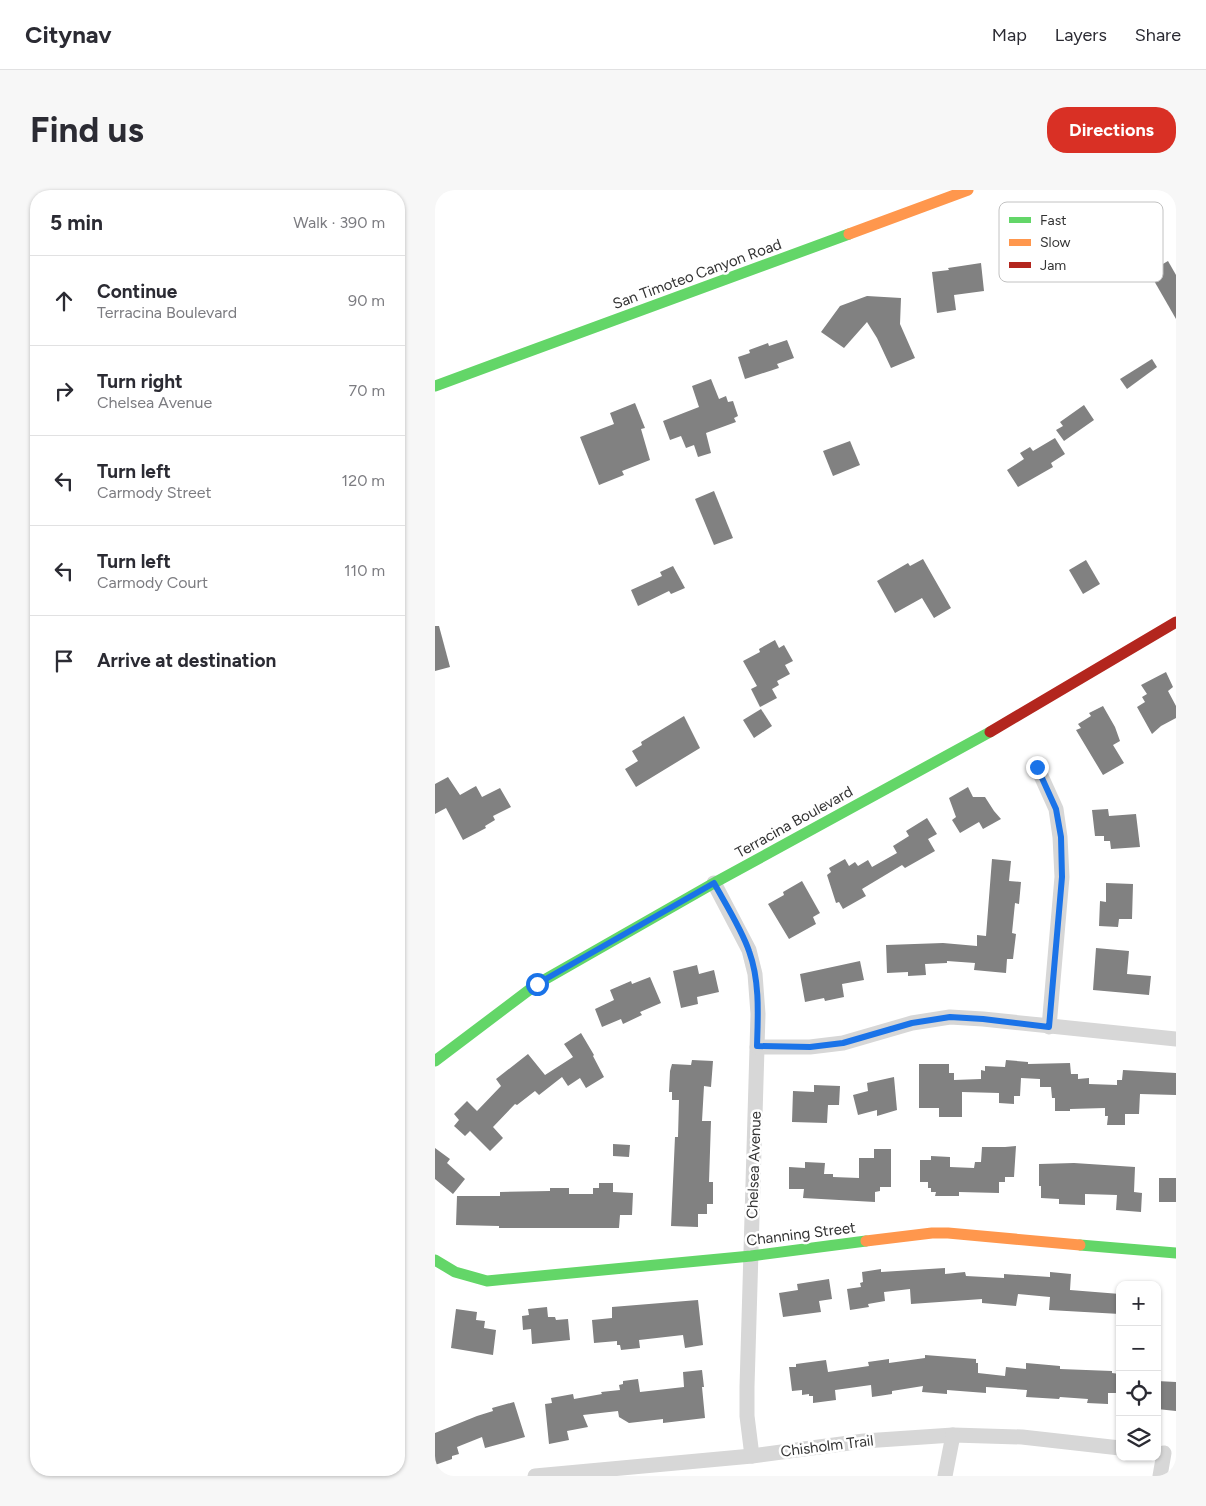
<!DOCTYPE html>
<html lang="en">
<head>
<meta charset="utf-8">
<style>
  body { margin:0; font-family:Figtree,sans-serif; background:#f7f7f7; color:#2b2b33 }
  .controls { position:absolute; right:15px; bottom:15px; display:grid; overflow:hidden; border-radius:10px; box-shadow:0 1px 4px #0004 }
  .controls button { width:45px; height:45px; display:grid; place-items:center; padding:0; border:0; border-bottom:1px solid #e1e1e2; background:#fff; color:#2b2b33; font:25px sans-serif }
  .stop { position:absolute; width:15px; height:15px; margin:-11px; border:4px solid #1a73e8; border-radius:50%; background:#fff }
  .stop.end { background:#1a73e8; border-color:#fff; box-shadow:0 1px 5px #0008 }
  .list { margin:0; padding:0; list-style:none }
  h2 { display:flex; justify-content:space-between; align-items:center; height:65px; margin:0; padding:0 20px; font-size:21px }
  h2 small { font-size:16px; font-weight:400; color:#7c7c81 }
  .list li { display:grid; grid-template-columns:32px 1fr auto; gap:15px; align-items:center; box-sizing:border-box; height:90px; padding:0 20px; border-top:1px solid #e1e1e2 }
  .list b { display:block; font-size:19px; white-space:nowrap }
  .list p { margin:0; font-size:16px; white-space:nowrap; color:#7c7c81 }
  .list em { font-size:16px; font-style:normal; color:#7c7c81 }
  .icon { flex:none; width:28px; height:28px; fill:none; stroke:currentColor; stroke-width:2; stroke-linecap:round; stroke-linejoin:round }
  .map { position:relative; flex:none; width:741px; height:1286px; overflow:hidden; border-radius:20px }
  header { display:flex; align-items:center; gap:30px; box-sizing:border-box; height:70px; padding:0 25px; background:#fff; border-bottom:1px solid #e1e1e2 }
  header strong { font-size:24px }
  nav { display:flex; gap:28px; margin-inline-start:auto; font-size:18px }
  .intro { display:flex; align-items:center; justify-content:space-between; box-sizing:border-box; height:120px; padding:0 30px }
  h1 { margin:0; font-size:35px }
  .button { padding:12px 22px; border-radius:20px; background:#d93025; color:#fff; font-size:18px; font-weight:700 }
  main { display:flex; gap:30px; padding:0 30px }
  aside { flex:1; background:#fff; border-radius:20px; box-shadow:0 1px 4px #0004 }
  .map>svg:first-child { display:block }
  .building { fill:#818181 }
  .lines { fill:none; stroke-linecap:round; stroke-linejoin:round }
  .street { stroke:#d7d7d7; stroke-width:15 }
  .fast { stroke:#63d668; stroke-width:11 }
  .slow { stroke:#ff974d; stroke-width:11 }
  .jam { stroke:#b3261e; stroke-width:11 }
  .route { stroke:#1a73e8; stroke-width:6 }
  .labels { text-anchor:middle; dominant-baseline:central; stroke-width:5; stroke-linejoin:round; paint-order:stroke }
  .street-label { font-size:15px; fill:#333; stroke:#fff }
  .key { fill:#fff; stroke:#c2c2c2; stroke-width:1 }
  .key-label { font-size:14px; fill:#333 }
</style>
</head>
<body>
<header>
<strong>Citynav</strong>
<nav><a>Map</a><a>Layers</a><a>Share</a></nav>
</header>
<div class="intro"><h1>Find us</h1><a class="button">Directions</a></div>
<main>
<aside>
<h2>5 min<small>Walk · 390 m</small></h2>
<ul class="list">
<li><svg class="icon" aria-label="ahead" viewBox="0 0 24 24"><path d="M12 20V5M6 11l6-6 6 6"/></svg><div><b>Continue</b><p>Terracina Boulevard</p></div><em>90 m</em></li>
<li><svg class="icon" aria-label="right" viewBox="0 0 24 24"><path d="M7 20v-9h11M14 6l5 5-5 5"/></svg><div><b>Turn right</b><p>Chelsea Avenue</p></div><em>70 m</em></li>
<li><svg class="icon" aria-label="left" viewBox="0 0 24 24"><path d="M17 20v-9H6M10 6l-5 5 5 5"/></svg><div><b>Turn left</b><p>Carmody Street</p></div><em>120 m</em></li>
<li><svg class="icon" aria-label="left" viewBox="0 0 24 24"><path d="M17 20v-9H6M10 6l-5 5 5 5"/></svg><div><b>Turn left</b><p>Carmody Court</p></div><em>110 m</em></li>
<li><svg class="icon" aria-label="arrive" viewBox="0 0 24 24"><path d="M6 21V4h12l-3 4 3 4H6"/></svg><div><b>Arrive at destination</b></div></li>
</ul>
</aside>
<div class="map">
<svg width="741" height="1286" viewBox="0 0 741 1286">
  <rect width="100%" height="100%" fill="#fff"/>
  <g class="building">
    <polygon points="733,71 741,85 741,129 714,82"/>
    <polygon points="546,73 549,101 519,105 521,120 502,123 497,82 514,80 513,78"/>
    <polygon points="432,106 466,108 465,134 480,168 456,178 442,148 432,132 409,158 386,142 405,116"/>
    <polygon points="352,150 359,168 342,174 344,178 310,189 303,167 315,163 314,160 333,153 334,156"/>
    <polygon points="717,169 722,177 692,199 685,189"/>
    <polygon points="276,189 284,209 291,206 293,212 298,211 303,226 299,228 301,232 271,243 276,263 263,267 259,255 251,258 246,246 235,250 228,231 264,217 257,196"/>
    <polygon points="200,213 210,238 206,239 215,270 187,281 189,285 164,295 145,247 179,234 175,223"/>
    <polygon points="649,215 659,230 629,251 621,240 628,236 625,232"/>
    <polygon points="620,248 630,264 616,273 618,277 583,297 572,280 589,269 585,263 595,257 598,261"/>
    <polygon points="415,251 425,275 398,286 388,261"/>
    <polygon points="279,301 298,348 279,355 260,309"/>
    <polygon points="488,369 516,418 499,428 487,408 460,423 442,391 473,373 475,376"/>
    <polygon points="651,370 665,394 648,404 634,380"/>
    <polygon points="238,376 250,398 236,404 234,401 203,416 196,400 227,386 225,382"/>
    <polygon points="0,436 4,436 15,477 0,481"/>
    <polygon points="340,450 344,458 349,455 358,471 350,475 355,484 342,491 344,495 337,499 342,508 325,517 316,499 322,496 308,471 325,462 324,459"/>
    <polygon points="731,482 738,497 733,501 741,516 741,528 726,536 717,544 702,517 710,512 707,507 712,504 706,495"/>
    <polygon points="668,516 680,537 685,551 678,555 689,573 668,585 641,540 646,538 643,534 656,526 654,523"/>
    <polygon points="326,519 337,536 319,548 308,530"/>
    <polygon points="249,526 265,558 201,597 190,579 203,571 197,561 207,555 206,552"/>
    <polygon points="13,587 25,605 41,596 47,607 65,598 76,617 58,626 60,630 50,636 51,638 28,650 11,618 0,624 0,594"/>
    <polygon points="533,597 538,607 550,607 559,621 566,629 548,639 544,632 525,643 517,630 521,627 514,608"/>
    <polygon points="673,619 674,626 701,624 705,657 676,659 675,651 669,651 669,646 660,646 657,620"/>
    <polygon points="492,628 502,644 493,649 500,661 470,678 467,675 427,699 431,706 408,719 404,712 401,713 392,685 396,682 394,678 410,669 414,676 420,672 423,676 433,670 437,677 462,663 458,656 474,646 471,641"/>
    <polygon points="557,669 576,671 574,691 586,692 584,714 580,713 577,743 581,744 578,769 572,769 571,783 539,780 540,773 512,771 512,773 490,774 491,785 473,786 473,782 452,783 451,755 508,753 542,756 542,745 551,746"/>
    <polygon points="367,691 385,723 378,727 381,734 354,749 333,714 349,705 348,702"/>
    <polygon points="671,693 698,694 697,729 684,729 683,737 664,736 665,711 671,712"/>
    <polygon points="661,758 694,761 692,784 716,786 714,805 658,800"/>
    <polygon points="425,771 429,790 407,794 409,807 390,811 389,808 370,812 365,784"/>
    <polygon points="262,775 264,784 279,780 284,802 262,807 263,814 246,818 238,781"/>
    <polygon points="215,787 226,813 205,822 207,825 188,834 186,829 167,837 160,819 179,810 175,800 196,791 197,794"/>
    <polygon points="146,843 159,865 158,866 169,887 151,898 145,888 133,896 127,887 104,905 100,901 82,915 80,914 58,937 68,948 55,961 35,941 30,946 19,936 24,930 19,924 32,911 42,921 66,896 61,889 93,864 110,885 138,867 129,854"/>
    <polygon points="257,870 278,871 276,897 269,896 267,931 276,931 274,992 278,992 278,1014 272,1014 272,1024 263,1024 263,1037 236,1036 240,947 243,947 244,910 237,910 237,902 234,902 235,881 237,874 256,875"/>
    <polygon points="571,870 593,872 593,874 635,873 636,884 643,884 643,889 654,888 654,894 682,895 682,890 687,890 688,880 741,883 741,905 705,904 704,924 690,924 690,935 672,935 673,926 670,926 670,918 635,919 635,921 620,921 620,908 617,908 616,897 605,897 605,889 586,888 585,906 579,906 579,914 564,913 564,903 527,902 527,927 504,927 504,918 484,918 484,874 514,874 514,883 519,883 519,890 546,889 546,880 550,881 550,876 570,877"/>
    <polygon points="459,887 462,920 442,926 442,920 423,925 418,905 433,901 432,893"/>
    <polygon points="379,895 405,896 404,915 393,915 392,933 357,932 358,901 379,902"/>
    <polygon points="178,954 195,955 194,967 178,966"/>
    <polygon points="581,956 579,987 570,987 570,992 564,992 564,1003 524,1002 524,1006 500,1006 501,1002 496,1002 496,998 493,998 493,992 485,992 485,970 496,970 496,966 515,967 515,977 539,978 540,972 546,972 547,957 570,957"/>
    <polygon points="0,958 15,969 12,973 30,989 18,1004 0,989"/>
    <polygon points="439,959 456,959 456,997 445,997 445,1001 440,1002 440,1012 368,1008 369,999 354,999 354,977 370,978 370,972 390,973 389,984 398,984 398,987 424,988 424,968 439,968"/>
    <polygon points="639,973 700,977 699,1002 707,1003 706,1022 681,1020 682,1005 650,1004 650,1015 624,1014 624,1009 606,1008 606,996 604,996 604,974"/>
    <rect x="724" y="988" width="17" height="24"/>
    <polygon points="164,993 178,993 178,1002 198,1003 197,1025 185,1025 184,1038 64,1038 64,1036 21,1035 22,1006 65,1006 65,1002 115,1001 115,998 134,998 134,1004 158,1004 158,998 164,998"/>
    <polygon points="510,1078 510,1084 530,1082 531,1086 569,1088 569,1084 615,1087 615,1082 636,1084 635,1100 685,1104 685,1124 614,1120 615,1107 583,1104 581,1116 547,1113 547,1109 476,1114 475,1099 449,1102 450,1111 433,1114 434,1117 415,1120 412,1099 426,1097 425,1093 428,1092 427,1082 446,1079 446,1082"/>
    <polygon points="394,1089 397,1109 384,1111 386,1122 348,1127 344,1103 363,1100 362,1094"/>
    <polygon points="263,1110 268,1155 250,1158 248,1145 204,1150 205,1158 186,1160 185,1155 182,1155 182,1151 159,1153 157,1130 177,1128 177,1117"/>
    <polygon points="112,1117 113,1127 120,1127 121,1130 133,1129 135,1150 97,1154 96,1139 88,1140 87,1126 94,1125 93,1119"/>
    <polygon points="21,1119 42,1122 41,1130 50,1131 49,1138 61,1140 58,1165 16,1158"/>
    <polygon points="490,1165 541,1169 541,1173 543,1173 543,1183 570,1186 571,1177 591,1179 591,1173 625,1176 625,1179 677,1181 677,1183 685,1184 685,1203 673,1203 673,1214 652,1213 653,1209 625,1207 624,1209 591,1207 592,1200 551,1197 551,1203 512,1200 512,1204 487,1202 488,1196 457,1201 457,1204 437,1207 436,1195 400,1200 401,1210 378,1213 378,1206 374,1206 374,1204 367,1205 367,1200 357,1201 354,1177 361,1177 361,1174 391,1170 393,1182 434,1176 433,1172 454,1169 454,1173 490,1168"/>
    <polygon points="267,1180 269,1197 267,1197 270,1228 228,1233 228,1229 194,1233 184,1227 183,1221 148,1225 153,1237 132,1241 134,1250 114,1254 110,1214 117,1213 116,1208 138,1204 139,1209 167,1204 166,1202 185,1200 184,1195 188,1194 188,1191 203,1189 205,1202 249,1197 248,1182"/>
    <polygon points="722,1191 741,1192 741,1221 722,1219"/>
    <polygon points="79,1212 90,1247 50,1258 47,1247 22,1257 24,1264 17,1266 17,1269 0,1275 0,1243 42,1226 58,1221 57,1218"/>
  </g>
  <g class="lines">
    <g class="street">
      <polyline points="602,577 621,619 625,647 627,687 614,837"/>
      <polyline points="279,693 314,760 320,784 323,824 312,1197 312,1226 317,1266"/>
      <polyline points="322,857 375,857 408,853 477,833 515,827 548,829 741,849"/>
      <polyline points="100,1286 317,1266 429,1251 518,1245 587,1247 685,1258"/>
      <polyline points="510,1286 518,1245"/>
      <polyline points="725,1286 729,1263"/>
    </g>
    <g class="fast">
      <polyline points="0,196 414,44"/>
      <polyline points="0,871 102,794 279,693 555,542"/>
      <polyline points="645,1055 741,1063"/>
      <polyline points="0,1070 20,1082 52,1091 316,1066 431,1051"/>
    </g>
    <g class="slow">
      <polyline points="414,44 533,0"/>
      <polyline points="431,1051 497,1043 513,1043 645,1055"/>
    </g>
    <polyline class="jam" points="555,542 741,432"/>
  </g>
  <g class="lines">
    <path class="route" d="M102 794 279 693C290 713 307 740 314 761 325 791 323 825 322 856L375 857 408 853 477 833 515 827 548 829 614 837 627 687 626 647 621 619 602 577"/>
  </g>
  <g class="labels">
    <g class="street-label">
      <text transform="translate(262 84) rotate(-20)">San Timoteo Canyon Road</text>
      <text transform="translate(359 632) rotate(-29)">Terracina Boulevard</text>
      <text transform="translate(319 975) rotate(-88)">Chelsea Avenue</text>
      <text transform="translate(366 1044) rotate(-7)">Channing Street</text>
      <text transform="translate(392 1256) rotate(-7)">Chisholm Trail</text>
    </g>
  </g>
  <rect x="564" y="12" width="164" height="80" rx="8" class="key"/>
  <rect x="574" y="27" width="22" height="6" fill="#63d668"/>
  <rect x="574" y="49" width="22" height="7" fill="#ff974d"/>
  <rect x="574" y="72" width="22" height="6" fill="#b3261e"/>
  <g class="key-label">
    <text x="605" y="35">Fast</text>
    <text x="605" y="57">Slow</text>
    <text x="605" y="80">Jam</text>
  </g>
</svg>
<div class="controls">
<button>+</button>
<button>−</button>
<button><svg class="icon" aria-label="locate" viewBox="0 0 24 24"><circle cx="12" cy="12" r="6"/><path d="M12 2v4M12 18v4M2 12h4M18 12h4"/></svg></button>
<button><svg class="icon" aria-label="layers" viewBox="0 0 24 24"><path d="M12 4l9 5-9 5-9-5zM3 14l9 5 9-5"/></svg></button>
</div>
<div class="stop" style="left:102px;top:794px"></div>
<div class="stop end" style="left:602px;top:577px"></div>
</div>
</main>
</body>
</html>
